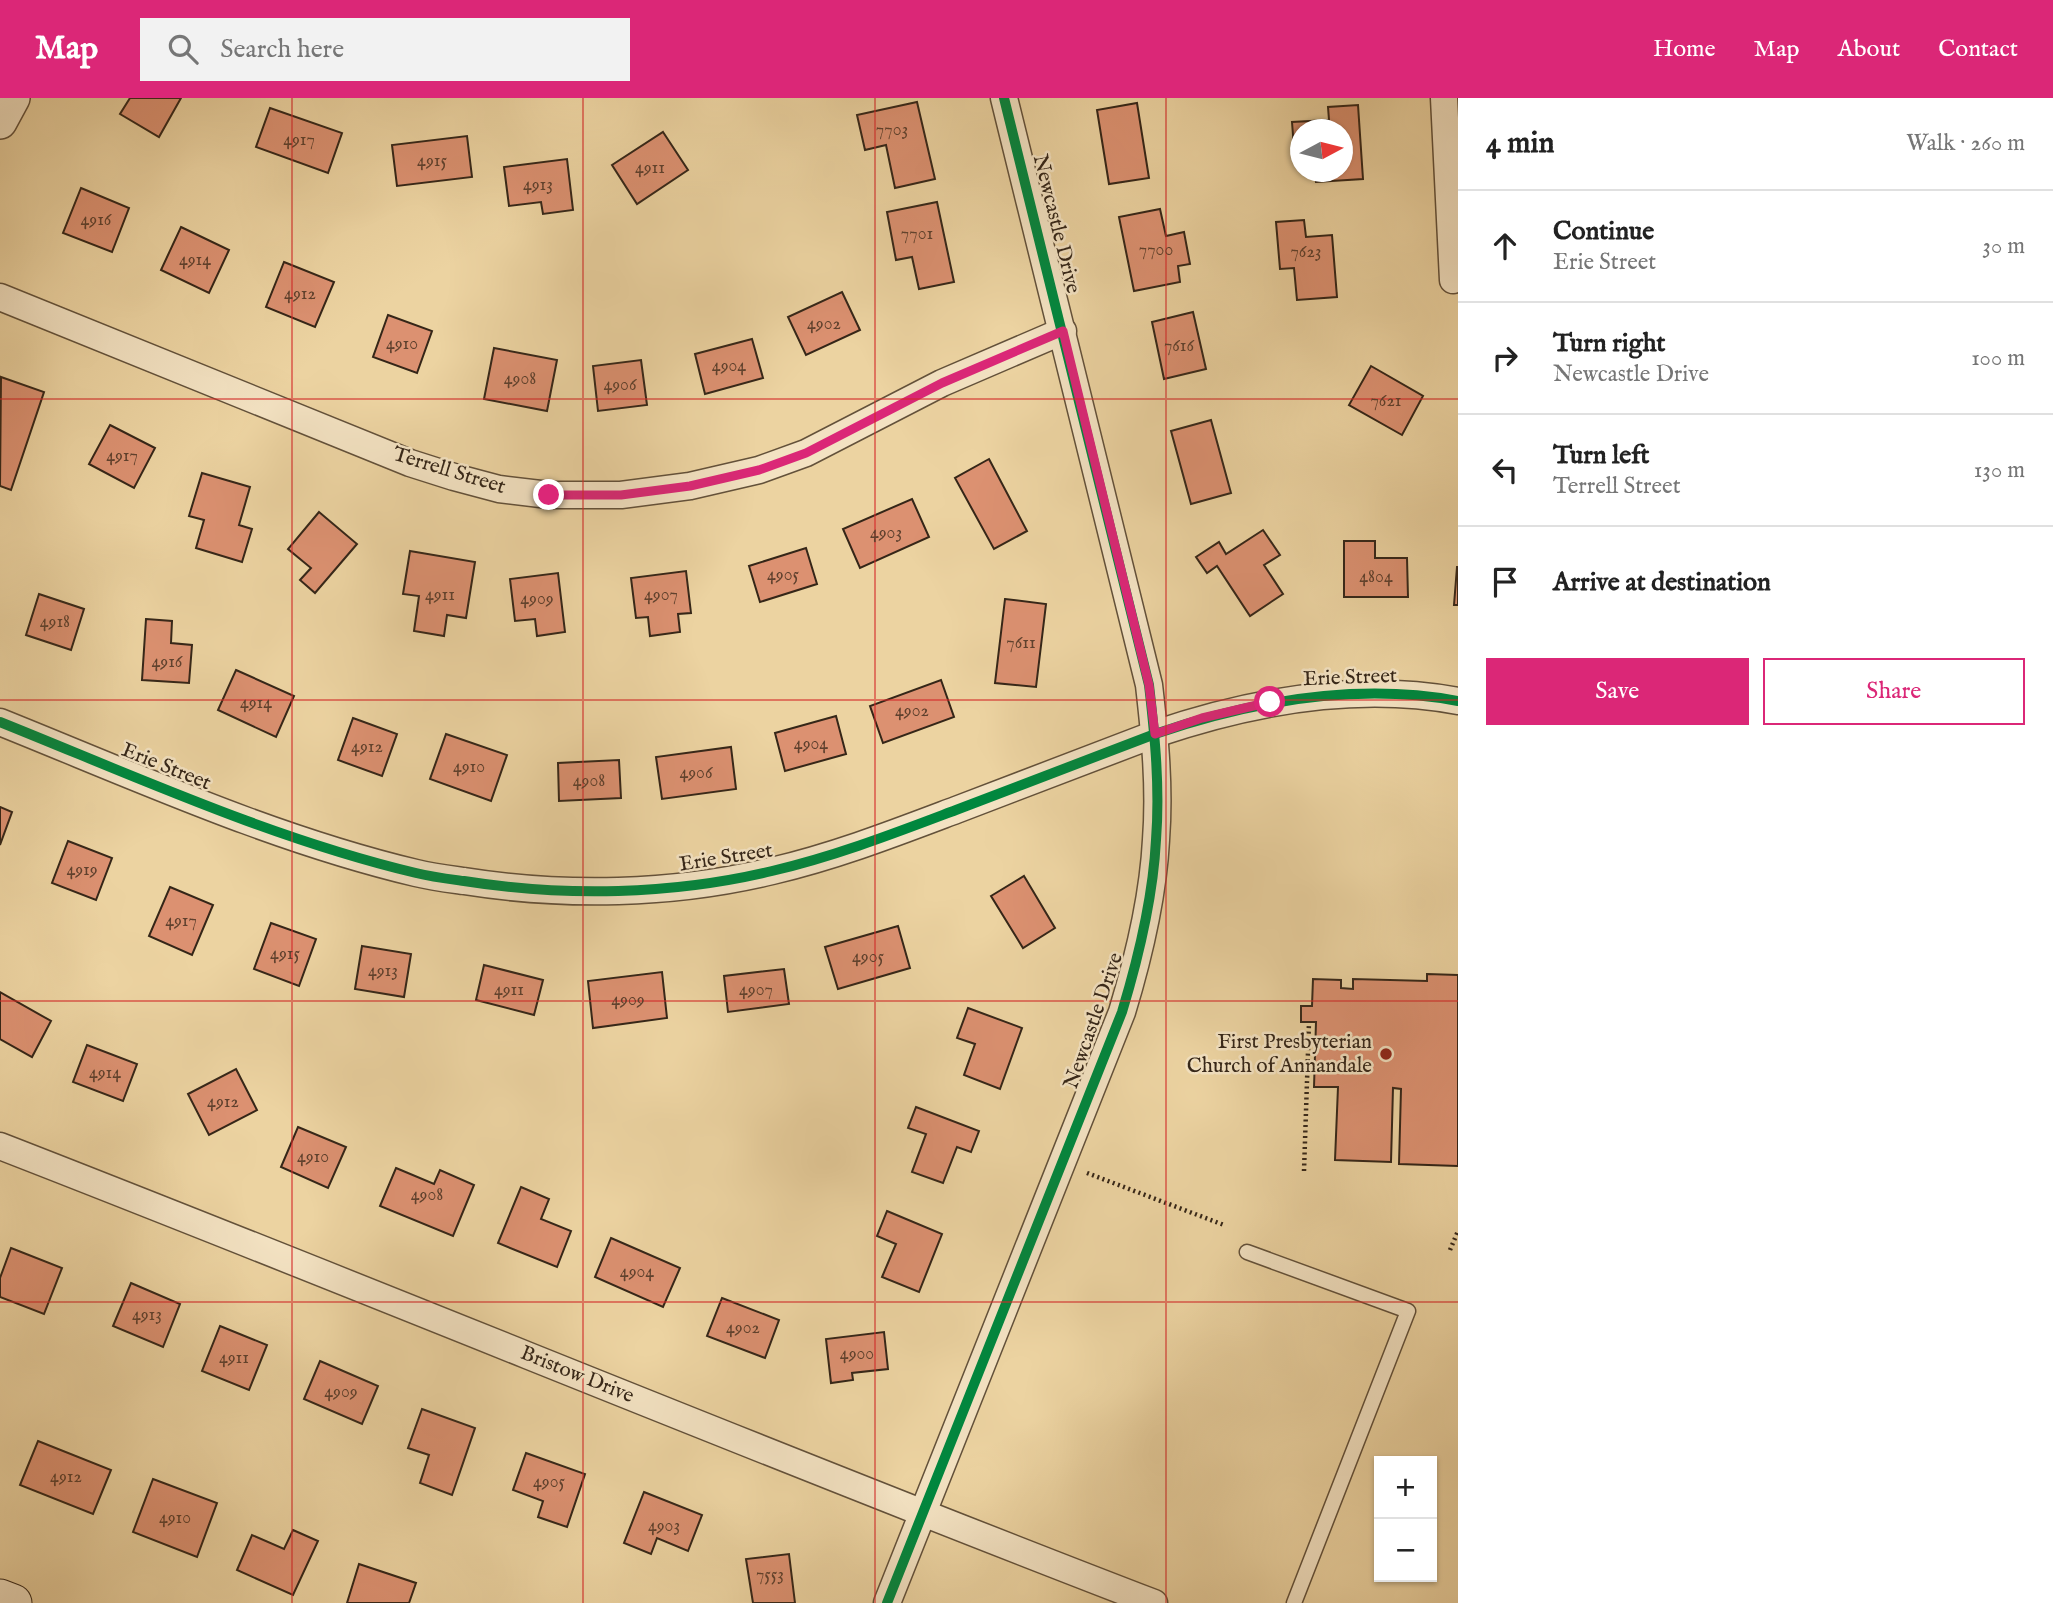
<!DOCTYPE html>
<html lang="en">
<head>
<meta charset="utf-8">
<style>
  body { margin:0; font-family:"IM FELL English",serif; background:#f2f2f2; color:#222 }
  .controls { position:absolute; right:21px; bottom:21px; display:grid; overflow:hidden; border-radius:0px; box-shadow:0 2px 5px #0004 }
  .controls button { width:63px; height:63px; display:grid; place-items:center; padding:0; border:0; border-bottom:2px solid #e0e0e0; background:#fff; color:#222; font:35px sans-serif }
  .compass { position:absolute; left:1290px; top:21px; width:63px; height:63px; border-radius:50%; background:#fff; box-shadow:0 2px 5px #0004; rotate:83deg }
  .stop { position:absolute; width:21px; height:21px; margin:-16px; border:5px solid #db2777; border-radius:50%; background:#fff }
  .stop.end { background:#db2777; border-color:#fff; box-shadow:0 2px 7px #0008 }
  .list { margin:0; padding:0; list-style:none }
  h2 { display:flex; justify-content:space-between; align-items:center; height:91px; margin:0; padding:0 28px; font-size:30px }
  h2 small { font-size:23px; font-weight:400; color:#767676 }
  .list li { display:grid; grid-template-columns:46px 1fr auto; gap:21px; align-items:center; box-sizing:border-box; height:112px; padding:0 28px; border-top:2px solid #e0e0e0 }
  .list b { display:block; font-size:26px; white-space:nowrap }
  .list p { margin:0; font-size:23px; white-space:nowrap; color:#767676 }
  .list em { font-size:23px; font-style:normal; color:#767676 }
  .actions { display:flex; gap:14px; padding:21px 28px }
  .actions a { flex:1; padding:16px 0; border:2px solid #db2777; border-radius:0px; text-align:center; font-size:24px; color:#db2777 }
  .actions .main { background:#db2777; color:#fff }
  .icon { flex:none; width:38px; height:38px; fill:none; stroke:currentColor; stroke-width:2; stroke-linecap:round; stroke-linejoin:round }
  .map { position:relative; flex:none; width:1458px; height:1505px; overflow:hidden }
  header { display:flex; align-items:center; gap:42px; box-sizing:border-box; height:98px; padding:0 35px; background:#db2777; color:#fff }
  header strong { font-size:33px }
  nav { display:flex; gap:38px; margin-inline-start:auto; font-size:24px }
  .search { width:490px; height:63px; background:#f2f2f2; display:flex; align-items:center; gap:18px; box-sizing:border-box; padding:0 24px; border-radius:0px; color:#767676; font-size:26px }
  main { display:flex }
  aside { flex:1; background:#fff }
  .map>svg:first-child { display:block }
  .building { fill:#dc9171; stroke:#352618; stroke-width:2 }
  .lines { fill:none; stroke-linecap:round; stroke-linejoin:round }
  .service-casing { stroke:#63513a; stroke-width:17 }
  .minor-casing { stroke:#63513a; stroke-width:29 }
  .tertiary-casing { stroke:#63513a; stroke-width:36 }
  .secondary-casing { stroke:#352618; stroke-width:39 }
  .path { stroke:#352618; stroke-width:4.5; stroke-dasharray:2 3.5; stroke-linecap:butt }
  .service { stroke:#f3e2c2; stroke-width:14 }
  .minor { stroke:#f3e2c2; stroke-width:26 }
  .tertiary { stroke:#f3e2c2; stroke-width:33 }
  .secondary { stroke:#f3e2c2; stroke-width:37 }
  .cycleway-casing { stroke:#f3e2c2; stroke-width:15 }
  .cycleway { stroke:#00873e; stroke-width:10 }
  .route { stroke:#db2777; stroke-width:9 }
  .grid { fill:none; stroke:#d62828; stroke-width:2; stroke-opacity:0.55 }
  .poi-dot { fill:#8f2418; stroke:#f3e2c2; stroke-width:2.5 }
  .labels { text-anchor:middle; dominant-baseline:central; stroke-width:5; stroke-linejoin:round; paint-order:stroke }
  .number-label { font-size:18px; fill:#5f412e }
  .street-label { font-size:21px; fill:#352618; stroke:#f3e2c2 }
  .poi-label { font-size:21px; fill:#352618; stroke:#f3e2c2; text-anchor:end }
</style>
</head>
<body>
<header>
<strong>Map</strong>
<div class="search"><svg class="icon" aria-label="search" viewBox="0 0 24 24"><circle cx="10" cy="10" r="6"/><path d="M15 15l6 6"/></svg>Search here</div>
<nav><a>Home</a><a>Map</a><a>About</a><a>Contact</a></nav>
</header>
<main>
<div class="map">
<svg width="1458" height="1505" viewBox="0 0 1458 1505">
  <rect width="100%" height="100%" fill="#ecd3a1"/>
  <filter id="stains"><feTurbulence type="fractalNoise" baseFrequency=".00286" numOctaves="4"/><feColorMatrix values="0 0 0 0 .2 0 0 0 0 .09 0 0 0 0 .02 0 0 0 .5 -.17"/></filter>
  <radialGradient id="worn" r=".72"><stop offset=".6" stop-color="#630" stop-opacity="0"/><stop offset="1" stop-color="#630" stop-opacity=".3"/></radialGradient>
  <g class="building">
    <polygon points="130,0 181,0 159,39 120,16"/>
    <polygon points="917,4 935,81 895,90 886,47 865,52 857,17"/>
    <polygon points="1137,5 1149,80 1109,86 1097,12"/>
    <polygon points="1358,7 1363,81 1316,84 1315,74 1342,74 1342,32 1300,32 1300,50 1294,50 1292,24 1329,22 1328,9"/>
    <polygon points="270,10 342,35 328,75 256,49"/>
    <polygon points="663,34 688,72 637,106 612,67"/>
    <polygon points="467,38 472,79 397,88 392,47"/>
    <polygon points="567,61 573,112 543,116 541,104 509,108 504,69"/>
    <polygon points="81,90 129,110 112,154 63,135"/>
    <polygon points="937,104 954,184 919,191 912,159 896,162 887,114"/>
    <polygon points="1160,111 1166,138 1184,134 1190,166 1178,168 1180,184 1134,193 1119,119"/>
    <polygon points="1304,122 1306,139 1332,137 1337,199 1297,202 1294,170 1280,171 1276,124"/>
    <polygon points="181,129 229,152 209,195 161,172"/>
    <polygon points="284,164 334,184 315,229 266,209"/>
    <polygon points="842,194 860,232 806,257 788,219"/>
    <polygon points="1193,214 1206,271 1164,281 1152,224"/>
    <polygon points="388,217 432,233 417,275 373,259"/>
    <polygon points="752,241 763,280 705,296 695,256"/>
    <polygon points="494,250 557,262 547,313 484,301"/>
    <polygon points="641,262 647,307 598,313 593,268"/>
    <polygon points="1371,268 1423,298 1402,337 1349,307"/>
    <polygon points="1,279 44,294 11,392 0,388"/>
    <polygon points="1211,322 1231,395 1191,406 1171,333"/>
    <polygon points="110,327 155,350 134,390 89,366"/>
    <polygon points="989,361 1027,433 994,451 955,380"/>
    <polygon points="202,375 250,389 239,427 252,431 242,464 196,450 204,422 189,418"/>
    <polygon points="912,401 929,439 860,470 843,431"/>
    <polygon points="319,414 357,446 315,495 300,482 311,470 288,451"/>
    <polygon points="1263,432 1280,457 1264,467 1283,496 1250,518 1217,468 1207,475 1196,459 1219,444 1226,456"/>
    <polygon points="1344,443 1375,443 1375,460 1407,460 1408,499 1344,499"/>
    <polygon points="806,450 817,486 760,504 749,468"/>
    <polygon points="410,453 475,464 466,520 447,517 444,538 414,533 419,498 403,496"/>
    <polygon points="1457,469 1458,469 1458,507 1454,507"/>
    <polygon points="686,473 691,515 678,516 680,534 650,538 648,519 636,520 631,480"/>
    <polygon points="558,475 565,534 537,538 535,521 515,523 510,481"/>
    <polygon points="39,496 84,511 71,552 26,537"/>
    <polygon points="1005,501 1046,506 1036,589 995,585"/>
    <polygon points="146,521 172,523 171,545 192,547 189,585 142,582"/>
    <polygon points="236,572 294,598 276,639 218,612"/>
    <polygon points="941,582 954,619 883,645 870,608"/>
    <polygon points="836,618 846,656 785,673 775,635"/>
    <polygon points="353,620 397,636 382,678 338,662"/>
    <polygon points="446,636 507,657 491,703 430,681"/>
    <polygon points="731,649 736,691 662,701 656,659"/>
    <polygon points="619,662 621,700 559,703 558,665"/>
    <polygon points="0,709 12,714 0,747"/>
    <polygon points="68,743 112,760 96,802 52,785"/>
    <polygon points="1024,778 1055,830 1023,850 991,798"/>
    <polygon points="170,789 213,807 192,857 149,838"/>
    <polygon points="271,825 316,841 299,888 254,871"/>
    <polygon points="898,828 910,870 838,891 825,849"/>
    <polygon points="362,848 411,856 404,899 355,891"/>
    <polygon points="484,867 543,882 534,917 476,902"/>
    <polygon points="784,871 789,906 728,914 724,878"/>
    <polygon points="662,874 667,920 593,930 588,883"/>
    <polygon points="1427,876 1458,877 1458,1068 1399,1066 1401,991 1393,990 1391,1064 1335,1062 1338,989 1314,989 1316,924 1301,924 1301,908 1312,908 1313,881 1341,882 1341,890 1353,891 1353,881 1427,883"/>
    <polygon points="0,894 51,923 32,959 0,941"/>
    <polygon points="968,910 1022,930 1000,991 964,977 975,946 957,940"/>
    <polygon points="87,947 137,966 123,1003 73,984"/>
    <polygon points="236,971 257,1012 209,1037 188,996"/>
    <polygon points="916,1009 979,1033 971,1054 957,1049 943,1085 912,1074 926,1036 908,1030"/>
    <polygon points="298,1029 346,1049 328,1090 281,1069"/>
    <polygon points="396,1070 434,1086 440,1072 474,1087 453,1138 380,1108"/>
    <polygon points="521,1089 549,1101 541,1121 571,1133 557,1169 498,1145"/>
    <polygon points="887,1113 942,1136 919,1194 882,1179 896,1146 877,1138"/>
    <polygon points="611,1140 680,1170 663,1209 595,1179"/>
    <polygon points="11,1150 62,1170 44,1216 0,1199 0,1180"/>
    <polygon points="131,1185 180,1206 163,1249 113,1228"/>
    <polygon points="722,1200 779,1222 765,1260 707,1238"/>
    <polygon points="220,1228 267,1247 249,1292 202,1273"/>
    <polygon points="884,1234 888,1271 852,1275 853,1282 831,1285 826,1241"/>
    <polygon points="320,1263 378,1288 362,1326 304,1301"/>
    <polygon points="422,1311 475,1330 452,1397 420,1385 429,1357 408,1350"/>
    <polygon points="38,1343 111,1372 93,1416 20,1387"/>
    <polygon points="526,1355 585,1376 567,1429 538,1419 543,1403 513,1392"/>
    <polygon points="153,1381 217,1405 197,1459 133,1434"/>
    <polygon points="644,1394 702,1417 688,1453 657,1440 651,1456 624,1445"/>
    <polygon points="293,1432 318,1443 293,1497 237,1472 252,1437 284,1451"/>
    <polygon points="789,1456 795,1505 753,1505 746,1461"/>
    <polygon points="359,1466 416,1485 409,1505 347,1505"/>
  </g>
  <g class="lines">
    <defs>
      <polyline id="service" points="1247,1154 1408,1213 1294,1505"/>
      <g id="minor">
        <polyline points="1444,0 1453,182"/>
        <polyline points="0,199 410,365 454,379 499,391 549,397 621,397 690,388 759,372 806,355 942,285 1063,233"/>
        <path d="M0 624C137 679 273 741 416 775 432 779 449 781 464 783 565 799 672 797 772 773 836 758 895 735 956 712 1023 687 1089 661 1155 636 1252 603 1356 584 1458 603"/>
        <path d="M0 1048C386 1198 768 1357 1154 1505"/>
        <path d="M887 1505 1122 914C1139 858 1153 800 1156 742 1160 690 1155 639 1149 587L1004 0"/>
      </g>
      <polyline id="tertiary" points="0,24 13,0"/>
      <polyline id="secondary" points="0,1500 13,1505"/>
    </defs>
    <use href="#service" class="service-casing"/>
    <use href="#minor" class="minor-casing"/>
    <use href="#tertiary" class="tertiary-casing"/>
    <use href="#secondary" class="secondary-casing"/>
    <g class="path">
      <polyline points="1304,1073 1309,924"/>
      <polyline points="1087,1075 1224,1127"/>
      <polyline points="1450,1152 1458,1133"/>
    </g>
    <use href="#service" class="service"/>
    <use href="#minor" class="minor"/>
    <use href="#tertiary" class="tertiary"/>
    <use href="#secondary" class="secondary"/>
    <defs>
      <g id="cycleway">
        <path d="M0 624C137 679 273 741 416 775 432 779 449 781 464 783 565 799 672 797 772 773 836 758 895 735 956 712 1023 687 1089 661 1155 636 1252 603 1356 584 1458 603"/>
        <path d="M887 1505 1122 914C1139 858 1153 800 1156 742 1160 690 1155 639 1149 587L1004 0"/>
      </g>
    </defs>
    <use href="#cycleway" class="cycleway-casing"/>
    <use href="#cycleway" class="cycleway"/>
  </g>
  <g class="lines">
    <polyline class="route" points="549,397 621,397 690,388 759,372 806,355 942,285 1063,233 1149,587 1155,636 1202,620 1270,604"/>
  </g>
  <path class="grid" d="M292 0V1505M583 0V1505M875 0V1505M1166 0V1505M0 301H1458M0 602H1458M0 903H1458M0 1204H1458"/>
  <circle class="poi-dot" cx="1386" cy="956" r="7"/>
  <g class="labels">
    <g class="number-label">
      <text x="892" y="32">7703</text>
      <text x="299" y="42">4917</text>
      <text x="432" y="63">4915</text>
      <text x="650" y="70">4911</text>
      <text x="538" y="87">4913</text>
      <text x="96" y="122">4916</text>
      <text x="917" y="136">7701</text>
      <text x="1156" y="152">7700</text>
      <text x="1306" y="154">7623</text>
      <text x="195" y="162">4914</text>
      <text x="300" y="196">4912</text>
      <text x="824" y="226">4902</text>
      <text x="402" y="246">4910</text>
      <text x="1179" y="248">7616</text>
      <text x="729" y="268">4904</text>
      <text x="520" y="281">4908</text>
      <text x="620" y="287">4906</text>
      <text x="1386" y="303">7621</text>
      <text x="122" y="358">4917</text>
      <text x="886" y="435">4903</text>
      <text x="783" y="477">4905</text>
      <text x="1376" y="479">4804</text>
      <text x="440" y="497">4911</text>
      <text x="661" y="497">4907</text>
      <text x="537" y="501">4909</text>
      <text x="55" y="524">4918</text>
      <text x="1021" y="545">7611</text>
      <text x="167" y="564">4916</text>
      <text x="256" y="605">4914</text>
      <text x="912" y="613">4902</text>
      <text x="811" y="646">4904</text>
      <text x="367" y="649">4912</text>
      <text x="469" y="669">4910</text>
      <text x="696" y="675">4906</text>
      <text x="589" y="683">4908</text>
      <text x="82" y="772">4919</text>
      <text x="181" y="823">4917</text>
      <text x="285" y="856">4915</text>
      <text x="868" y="859">4905</text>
      <text x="383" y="873">4913</text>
      <text x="509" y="892">4911</text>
      <text x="756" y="892">4907</text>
      <text x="628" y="902">4909</text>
      <text x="105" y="975">4914</text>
      <text x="223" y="1004">4912</text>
      <text x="313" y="1059">4910</text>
      <text x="427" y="1097">4908</text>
      <text x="637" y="1174">4904</text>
      <text x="147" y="1217">4913</text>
      <text x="743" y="1230">4902</text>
      <text x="857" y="1256">4900</text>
      <text x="234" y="1260">4911</text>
      <text x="341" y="1294">4909</text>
      <text x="66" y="1379">4912</text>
      <text x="549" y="1384">4905</text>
      <text x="175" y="1420">4910</text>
      <text x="664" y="1428">4903</text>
      <text x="770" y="1477">7553</text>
    </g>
    <g class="street-label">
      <text transform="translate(1056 126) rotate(76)">Newcastle Drive</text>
      <text transform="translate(449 373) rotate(17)">Terrell Street</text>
      <text transform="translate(1350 580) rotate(-2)">Erie Street</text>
      <text transform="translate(166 669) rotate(22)">Erie Street</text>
      <text transform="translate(726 760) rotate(-9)">Erie Street</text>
      <text transform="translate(1094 923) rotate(-71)">Newcastle Drive</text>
      <text transform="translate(577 1277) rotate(22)">Bristow Drive</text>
    </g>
    <g class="poi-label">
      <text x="1372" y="944">First Presbyterian<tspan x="1372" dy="24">Church of Annandale</tspan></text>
    </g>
  </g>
  <rect width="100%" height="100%" filter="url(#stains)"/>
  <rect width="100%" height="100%" fill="url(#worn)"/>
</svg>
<div class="controls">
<button>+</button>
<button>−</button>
</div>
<svg class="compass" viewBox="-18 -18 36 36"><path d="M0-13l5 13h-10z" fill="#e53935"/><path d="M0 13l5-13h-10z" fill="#767676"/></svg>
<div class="stop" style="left:1270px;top:604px"></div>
<div class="stop end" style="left:549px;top:397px"></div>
</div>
<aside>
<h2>4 min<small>Walk · 260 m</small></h2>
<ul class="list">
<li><svg class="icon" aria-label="ahead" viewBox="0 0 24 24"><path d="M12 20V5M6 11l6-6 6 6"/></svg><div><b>Continue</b><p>Erie Street</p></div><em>30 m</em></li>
<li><svg class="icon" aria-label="right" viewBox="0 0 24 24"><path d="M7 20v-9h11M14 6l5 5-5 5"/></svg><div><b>Turn right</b><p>Newcastle Drive</p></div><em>100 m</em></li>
<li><svg class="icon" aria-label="left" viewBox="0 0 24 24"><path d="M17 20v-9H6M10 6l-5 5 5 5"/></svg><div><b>Turn left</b><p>Terrell Street</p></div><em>130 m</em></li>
<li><svg class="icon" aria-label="arrive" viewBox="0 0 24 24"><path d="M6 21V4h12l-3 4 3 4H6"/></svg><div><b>Arrive at destination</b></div></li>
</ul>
<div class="actions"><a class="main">Save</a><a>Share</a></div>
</aside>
</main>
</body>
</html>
